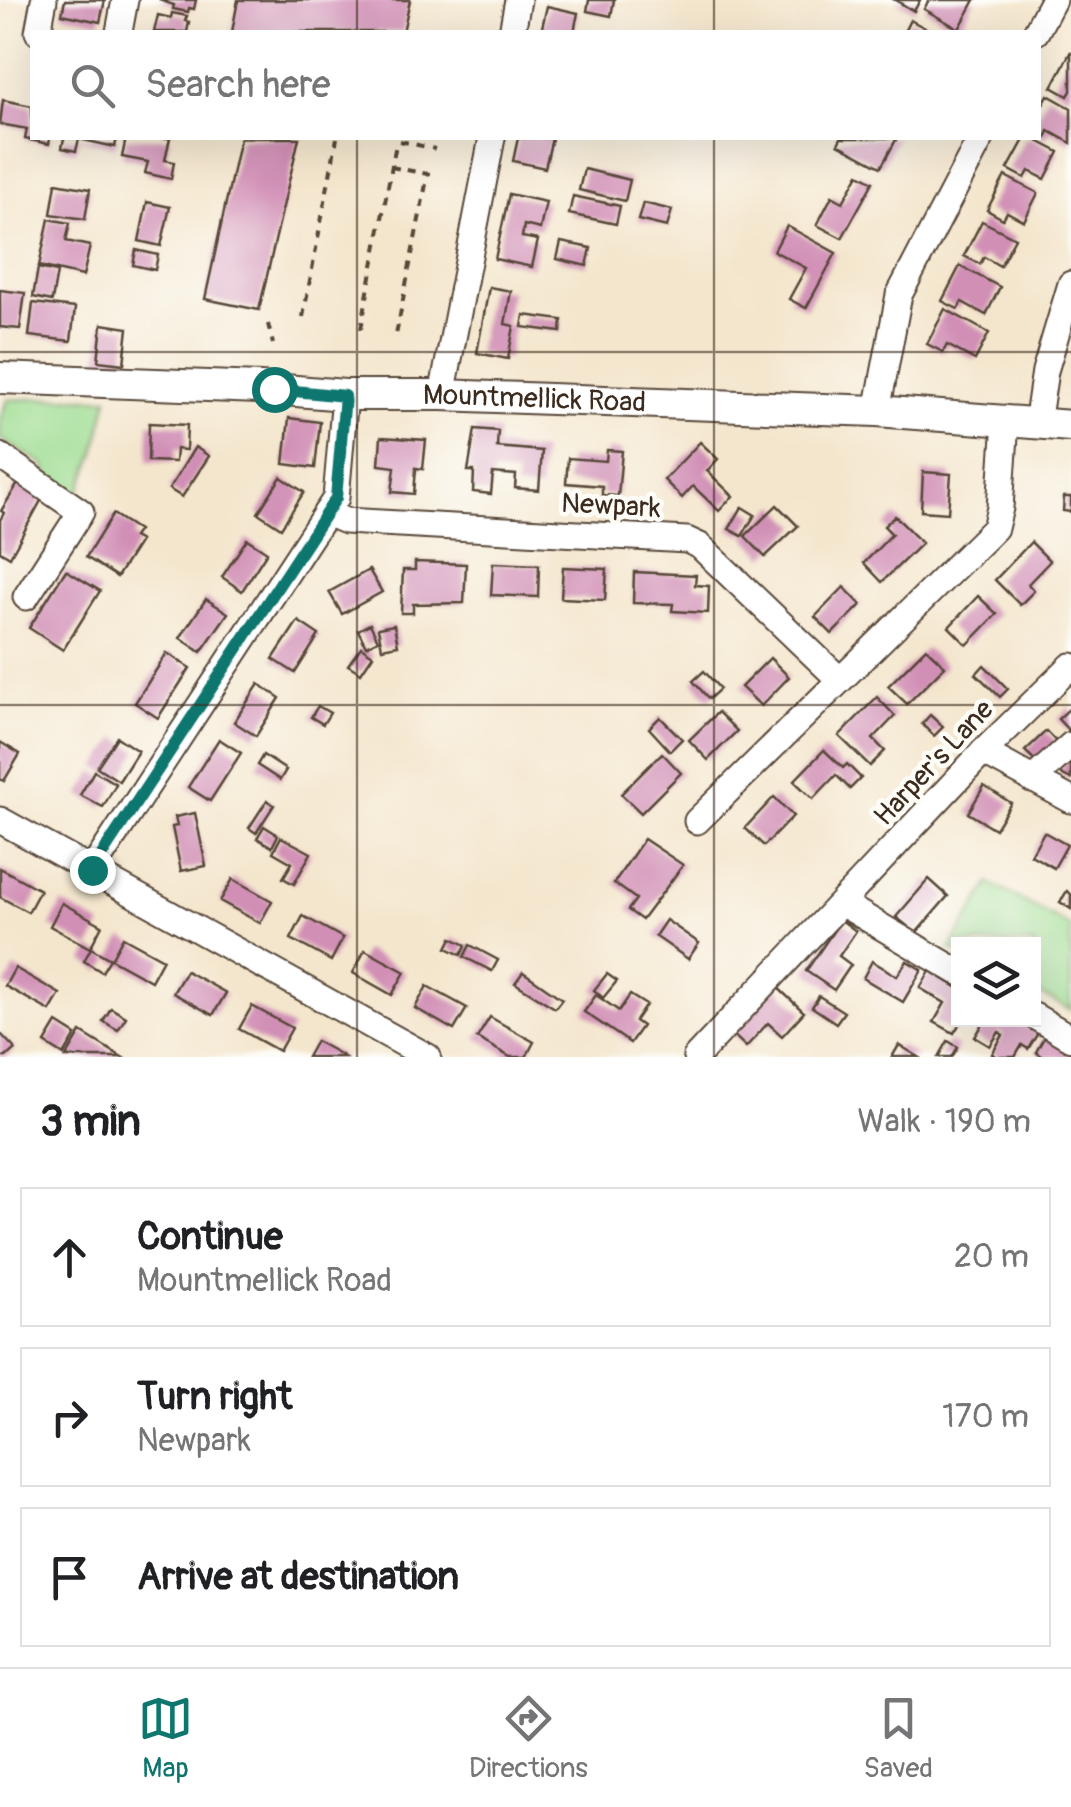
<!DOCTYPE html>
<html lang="en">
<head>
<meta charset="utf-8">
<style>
  body { margin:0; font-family:Pangolin,sans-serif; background:#f2f2f2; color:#202124 }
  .controls { position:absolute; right:30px; bottom:30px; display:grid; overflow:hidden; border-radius:0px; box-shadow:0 10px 40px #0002 }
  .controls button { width:90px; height:90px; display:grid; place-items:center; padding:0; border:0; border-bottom:2px solid #e0e0e0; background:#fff; color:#202124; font:50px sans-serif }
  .stop { position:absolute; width:30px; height:30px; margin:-22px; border:8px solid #0f766e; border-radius:50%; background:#fff }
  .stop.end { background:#0f766e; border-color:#fff; box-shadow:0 2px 10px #0008 }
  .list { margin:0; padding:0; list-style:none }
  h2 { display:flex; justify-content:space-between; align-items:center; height:130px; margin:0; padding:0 40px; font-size:42px }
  h2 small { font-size:32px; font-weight:400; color:#757577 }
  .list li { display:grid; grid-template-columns:65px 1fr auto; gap:30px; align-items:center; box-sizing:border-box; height:140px; margin:0 20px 20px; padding:0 20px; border:2px solid #e0e0e0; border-radius:0px }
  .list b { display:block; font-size:38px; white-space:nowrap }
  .list p { margin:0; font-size:32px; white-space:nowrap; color:#757577 }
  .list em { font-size:32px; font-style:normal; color:#757577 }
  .icon { flex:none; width:55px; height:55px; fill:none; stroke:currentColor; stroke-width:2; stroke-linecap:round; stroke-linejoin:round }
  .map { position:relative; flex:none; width:1071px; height:1057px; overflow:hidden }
  .search { position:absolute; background:#fff; box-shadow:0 10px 40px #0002; left:30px; right:30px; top:30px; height:110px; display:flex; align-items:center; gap:25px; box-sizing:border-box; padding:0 35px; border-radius:0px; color:#757577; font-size:38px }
  .sheet { height:610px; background:#fff }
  nav { display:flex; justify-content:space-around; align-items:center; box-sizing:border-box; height:140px; border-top:2px solid #e0e0e0; background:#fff; font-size:28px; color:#757577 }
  nav a { display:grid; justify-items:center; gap:5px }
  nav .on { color:#0f766e }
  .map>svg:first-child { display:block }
  .green { fill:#9fdd92; stroke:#6d8458; stroke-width:2.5 }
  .building { fill:#d18fb6 }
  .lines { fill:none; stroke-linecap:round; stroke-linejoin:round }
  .minor-casing { stroke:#574638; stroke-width:29 }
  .major-casing { stroke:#574638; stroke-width:34 }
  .path { stroke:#574638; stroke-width:4; stroke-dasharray:8 8; stroke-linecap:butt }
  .minor { stroke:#fff; stroke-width:25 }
  .major { stroke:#fff; stroke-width:30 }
  .route { stroke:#0f766e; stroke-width:12 }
  .grid { fill:none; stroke:#3b2a1e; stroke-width:2.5; stroke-opacity:0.55 }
  .labels { text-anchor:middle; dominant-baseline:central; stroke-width:9; stroke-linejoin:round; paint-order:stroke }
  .street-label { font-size:28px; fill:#3b2a1e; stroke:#fdfcf7 }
</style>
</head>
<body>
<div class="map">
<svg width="1071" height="1057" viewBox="0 0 1071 1057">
  <rect width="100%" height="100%" fill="#fdfcf7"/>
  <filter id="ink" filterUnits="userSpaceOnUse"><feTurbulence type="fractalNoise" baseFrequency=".01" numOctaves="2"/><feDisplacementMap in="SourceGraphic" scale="20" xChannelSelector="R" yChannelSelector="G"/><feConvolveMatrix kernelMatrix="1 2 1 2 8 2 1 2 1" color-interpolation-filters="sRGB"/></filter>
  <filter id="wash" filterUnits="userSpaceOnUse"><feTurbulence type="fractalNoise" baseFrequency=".0048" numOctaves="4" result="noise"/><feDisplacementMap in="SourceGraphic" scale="40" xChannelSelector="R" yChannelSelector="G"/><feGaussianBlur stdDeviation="2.25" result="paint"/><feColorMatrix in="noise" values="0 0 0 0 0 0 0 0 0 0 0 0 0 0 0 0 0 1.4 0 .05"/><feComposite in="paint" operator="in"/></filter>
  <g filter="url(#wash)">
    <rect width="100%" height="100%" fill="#f4e6cd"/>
    <g class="green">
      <polygon points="52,398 108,398 95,453 74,504 39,481 46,470 44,464 0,439 0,419 7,400"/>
      <polygon points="990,883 1071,927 1071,1010 1034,991 1034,944 958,944 958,953 950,949"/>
    </g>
    <g id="blocks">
      <g class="building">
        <polygon points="65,0 105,0 100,22 62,14"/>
        <polygon points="159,0 196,0 194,9 189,8 188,12 173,9 174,5"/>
        <polygon points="238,0 410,0 403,32 232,32"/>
        <polygon points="589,0 614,0 611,16 587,11"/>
        <polygon points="895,0 920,0 914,11"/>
        <polygon points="929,0 975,0 959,29 924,9"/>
        <polygon points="547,6 578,13 574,32 541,32"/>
        <polygon points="172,13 187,16 185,21 189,22 187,32 154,32 158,15 171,18"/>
        <polygon points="910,20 933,32 904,32"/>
        <polygon points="1071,51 1071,91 1068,96 1052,87"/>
        <polygon points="1048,95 1071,108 1071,143 1049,131 1046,138 1038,134 1038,113"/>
        <polygon points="3,100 32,106 32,138 50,138 49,144 25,139 27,129 0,124"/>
        <polygon points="64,138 117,138 115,147 79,139 76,151 62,148"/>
        <polygon points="126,138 170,138 165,160 174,162 171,179 145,173 148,162 122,157"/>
        <polygon points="240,138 299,138 259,310 205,299"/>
        <polygon points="518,138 552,138 545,168 513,161"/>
        <polygon points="841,138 897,138 881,167 838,144"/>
        <polygon points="1025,138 1032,138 1059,152 1045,179 1029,171 1025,178 1008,169"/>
        <polygon points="584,169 630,180 625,201 579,190"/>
        <polygon points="859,174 873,182 842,238 817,225 832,196 843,202"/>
        <polygon points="1005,176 1038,193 1024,221 1007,212 1003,219 987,210"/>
        <polygon points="56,183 90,189 85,219 51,214"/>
        <polygon points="509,194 546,202 540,229 524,225 522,237 538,240 532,267 495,259"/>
        <polygon points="573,196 620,206 616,224 569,214"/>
        <polygon points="147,202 170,207 161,246 139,241"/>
        <polygon points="643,203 672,210 667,227 638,220"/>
        <polygon points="49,219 70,223 66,241 90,246 83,276 39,266"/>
        <polygon points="982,221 1015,238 1000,266 984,257 980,264 964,256"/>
        <polygon points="787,226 836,253 806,308 789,299 806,268 774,251"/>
        <polygon points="561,242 591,248 587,266 557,259"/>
        <polygon points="136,250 158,255 155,270 133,265"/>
        <polygon points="960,266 1000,287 986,315 962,302 958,309 942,301"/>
        <polygon points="38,268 57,272 52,301 33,297"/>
        <polygon points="489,287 511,291 505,324 514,326 508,359 477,353"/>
        <polygon points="0,290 25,293 20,329 0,327"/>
        <polygon points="33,303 75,308 71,341 29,336"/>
        <polygon points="945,309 989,333 975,360 947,345 943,352 927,344"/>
        <polygon points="524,315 562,320 561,332 522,327"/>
        <polygon points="102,324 128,328 124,364 98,361"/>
        <polygon points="289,418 320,422 315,468 284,464"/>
        <polygon points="149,423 187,425 186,450 176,449 175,462 148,461"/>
        <polygon points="475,429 498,431 497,447 542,451 539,490 515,488 516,475 493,473 491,494 473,492 474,471 468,471"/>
        <polygon points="381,437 426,440 423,469 416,468 414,494 392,492 395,467 379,465"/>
        <polygon points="700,442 718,459 707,471 733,496 719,511 693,486 682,498 664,480"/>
        <polygon points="195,447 209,456 182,497 169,489"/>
        <polygon points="607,450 622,451 618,496 602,495 602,486 566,483 568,458 606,461"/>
        <polygon points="923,472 951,474 948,513 921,511"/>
        <polygon points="281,477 304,492 281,528 258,513"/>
        <polygon points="19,482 43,497 10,557 0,551 0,520 4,513 1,511"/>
        <polygon points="1064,497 1071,497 1071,512 1063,511"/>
        <polygon points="777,505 798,526 765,557 745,536"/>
        <polygon points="742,507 755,515 742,536 729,529"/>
        <polygon points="113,514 138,530 133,537 140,541 117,577 86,557"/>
        <polygon points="895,516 922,543 882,582 864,563 892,534 884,526"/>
        <polygon points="247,539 267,552 242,591 222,577"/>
        <polygon points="1031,542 1050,561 1028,584 1034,591 1020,605 995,580"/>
        <polygon points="415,562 466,564 464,603 413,604 413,613 401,613 403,570 415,570"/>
        <polygon points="493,563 539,565 538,597 491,595"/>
        <polygon points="563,567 607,569 605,600 561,598"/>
        <polygon points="66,570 100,591 63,650 29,628"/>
        <polygon points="369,570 382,592 342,614 329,592"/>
        <polygon points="634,572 696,575 695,585 709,586 708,613 672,611 673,604 633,603"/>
        <polygon points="844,587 861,605 832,634 815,617"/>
        <polygon points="978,596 997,614 967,645 949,627"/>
        <polygon points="206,599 228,613 201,652 180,638"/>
        <polygon points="298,621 319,635 295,673 273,659"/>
        <polygon points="370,624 378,640 366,646 358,630"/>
        <polygon points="394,625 398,645 382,648 378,628"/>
        <polygon points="361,647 373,655 361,673 348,665"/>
        <polygon points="926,648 945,666 907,704 888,686"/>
        <polygon points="167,653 190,668 158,718 135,703"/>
        <polygon points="770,658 789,677 761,706 741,687"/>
        <polygon points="984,665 1008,689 1000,697 976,674"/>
        <polygon points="704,671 720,689 709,699 693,681"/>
        <polygon points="259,684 280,698 256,736 234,722"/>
        <polygon points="877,697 895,716 873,739 885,751 870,766 839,736"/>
        <polygon points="318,706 330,713 323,724 311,717"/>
        <polygon points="1071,707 1071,733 1058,719"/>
        <polygon points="718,712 737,731 708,760 689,740"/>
        <polygon points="930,715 943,727 934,736 922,724"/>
        <polygon points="660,717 682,739 670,751 649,728"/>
        <polygon points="1046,731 1060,746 1040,765 1025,751"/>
        <polygon points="117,737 138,751 119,781 97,767"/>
        <polygon points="219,739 241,753 210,801 188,787"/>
        <polygon points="0,742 20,754 4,781 0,779"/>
        <polygon points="824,750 843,768 847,764 861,778 850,789 836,775 813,799 794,781"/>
        <polygon points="1071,751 1071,779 1059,773"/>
        <polygon points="662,753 681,773 641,813 621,794"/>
        <polygon points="263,755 286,770 280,780 257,765"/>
        <polygon points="94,771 116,784 103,807 80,795"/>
        <polygon points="984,786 1011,803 995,829 968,813"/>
        <polygon points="774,797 793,816 764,846 745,828"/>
        <polygon points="267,800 274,805 256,833 249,828"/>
        <polygon points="195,813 206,866 181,871 172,827 177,826 175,817"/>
        <polygon points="264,826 278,835 272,847 257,838"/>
        <polygon points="1044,832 1067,845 1054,868 1031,855"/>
        <polygon points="281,837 311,853 294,884 283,878 292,863 273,852"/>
        <polygon points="644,839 683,865 642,920 628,910 636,899 614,883"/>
        <polygon points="0,868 40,890 28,912 0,897"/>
        <polygon points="233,879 272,901 260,923 220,901"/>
        <polygon points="929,879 948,896 916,933 896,917"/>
        <polygon points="1067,891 1071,894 1071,909 1060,902"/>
        <polygon points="62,903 102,925 90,948 50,926"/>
        <polygon points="303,916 343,938 331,961 291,939"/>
        <polygon points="666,920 699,943 688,959 655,936"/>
        <polygon points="841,920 856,931 839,956 851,965 834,990 806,971"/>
        <polygon points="123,937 163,959 151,981 111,959"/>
        <polygon points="452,938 466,945 461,955 447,948"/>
        <polygon points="470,945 498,960 492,971 464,957"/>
        <polygon points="91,948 110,959 102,972 84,961"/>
        <polygon points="365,950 405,972 392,995 353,973"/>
        <polygon points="872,961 897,976 907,961 922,970 903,1002 863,978"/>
        <polygon points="15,968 60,994 50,1011 5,986"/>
        <polygon points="186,971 226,993 213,1015 173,993"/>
        <polygon points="930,971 958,988 958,1020 962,1020 954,1033 934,1022 945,1003 920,988"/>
        <polygon points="523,972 562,999 555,1008 515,983"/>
        <polygon points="607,974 617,981 603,998 594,990"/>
        <polygon points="775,985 804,1012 782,1036 768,1023 746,1047 731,1033"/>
        <polygon points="427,986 467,1008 454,1030 415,1008"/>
        <polygon points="596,995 619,1011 630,995 646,1005 635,1021 642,1026 630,1043 584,1012"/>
        <polygon points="819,996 844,1012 836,1023 812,1007"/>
        <polygon points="252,1006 292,1028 279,1051 239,1029"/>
        <polygon points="111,1008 126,1017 118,1030 103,1021"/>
        <polygon points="490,1017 534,1042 526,1057 510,1057 477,1038"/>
        <polygon points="976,1020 1014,1020 1038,1033 1028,1049 1022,1045 1015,1057 997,1057 992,1054 1003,1035 999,1032 990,1046 975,1037 983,1024"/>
        <polygon points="57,1023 76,1035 64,1055 45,1043"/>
        <polygon points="81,1032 102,1045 122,1057 66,1057"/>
        <polygon points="0,1033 15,1049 6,1057 0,1057"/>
        <polygon points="1046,1034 1071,1048 1071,1057 1042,1057 1036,1052"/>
        <polygon points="316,1041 336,1052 344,1057 307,1057"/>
        <polygon points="948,1041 958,1047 952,1057 939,1057"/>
        <polygon points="899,1045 919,1057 892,1057"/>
      </g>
    </g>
  </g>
  <g filter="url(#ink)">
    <use href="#blocks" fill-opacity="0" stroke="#574638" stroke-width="2.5"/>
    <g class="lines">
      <defs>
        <g id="minor">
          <polyline points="38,32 44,0"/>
          <polyline points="119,32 125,0"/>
          <polyline points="512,32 518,0"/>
          <polyline points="1036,32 1053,0"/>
          <polyline points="442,395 492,138"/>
          <polyline points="877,411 899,295 981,138"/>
          <polyline points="1037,424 1045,371 1071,284"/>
          <polyline points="0,456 81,512 26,597"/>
          <polyline points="326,513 345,521 687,540 700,546 839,679"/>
          <polyline points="983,752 1071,800"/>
          <polyline points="1032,780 1071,745"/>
          <polyline points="0,820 428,1057"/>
          <polyline points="697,821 995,528 1000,508 1006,421"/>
          <polyline points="92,870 336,498 345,395"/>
          <polyline points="843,904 958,972"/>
          <polyline points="1034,1016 1071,1038"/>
          <polyline points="696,1057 983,752 1071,666"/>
        </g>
        <g id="major">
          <path id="s1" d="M0 378 260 388 345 395H442L877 411 1071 426"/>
        </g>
      </defs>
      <use href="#minor" class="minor-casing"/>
      <use href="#major" class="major-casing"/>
      <g class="path">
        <polyline points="400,141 435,149"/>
        <polyline points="391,167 428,174 396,335"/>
        <polyline points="303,317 337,138"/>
        <polyline points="268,324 273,344"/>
        <polyline points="361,329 396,144"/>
      </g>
      <use href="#minor" class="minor"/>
      <use href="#major" class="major"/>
    </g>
  </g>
  <g class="lines" filter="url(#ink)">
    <polyline class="route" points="92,870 336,498 345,396 274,389"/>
  </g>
  <path class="grid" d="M357 0V32M714 0V32M357 138V1057M714 138V1057M0 352H1071M0 705H1071"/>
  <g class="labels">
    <g class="street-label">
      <text stroke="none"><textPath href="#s1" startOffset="535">Mountmellick Road</textPath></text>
      <text transform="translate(611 506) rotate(3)">Newpark</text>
      <text transform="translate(934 763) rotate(-47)">Harper's Lane</text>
    </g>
  </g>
</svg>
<div class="controls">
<button><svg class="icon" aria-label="layers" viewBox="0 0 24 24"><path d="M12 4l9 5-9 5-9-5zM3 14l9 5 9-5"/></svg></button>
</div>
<div class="stop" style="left:274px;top:389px"></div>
<div class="stop end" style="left:92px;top:870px"></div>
<div class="search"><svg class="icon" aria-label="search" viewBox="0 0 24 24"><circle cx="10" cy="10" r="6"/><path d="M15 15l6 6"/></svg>Search here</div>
</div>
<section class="sheet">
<h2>3 min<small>Walk · 190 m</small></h2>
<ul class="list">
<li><svg class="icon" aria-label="ahead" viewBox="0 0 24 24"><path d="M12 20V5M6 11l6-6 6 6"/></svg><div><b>Continue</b><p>Mountmellick Road</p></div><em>20 m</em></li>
<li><svg class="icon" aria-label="right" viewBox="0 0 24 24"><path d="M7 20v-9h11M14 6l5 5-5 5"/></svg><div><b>Turn right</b><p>Newpark</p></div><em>170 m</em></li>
<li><svg class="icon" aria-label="arrive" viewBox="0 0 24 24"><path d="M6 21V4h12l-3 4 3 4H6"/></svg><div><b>Arrive at destination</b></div></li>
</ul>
</section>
<nav>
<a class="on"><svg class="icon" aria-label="map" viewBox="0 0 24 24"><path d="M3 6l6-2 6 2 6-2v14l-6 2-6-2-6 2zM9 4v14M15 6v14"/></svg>Map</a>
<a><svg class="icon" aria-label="directions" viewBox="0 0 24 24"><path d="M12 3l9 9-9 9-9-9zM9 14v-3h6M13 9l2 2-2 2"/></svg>Directions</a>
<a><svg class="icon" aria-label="saved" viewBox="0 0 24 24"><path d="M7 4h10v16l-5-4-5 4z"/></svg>Saved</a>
</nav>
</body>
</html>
